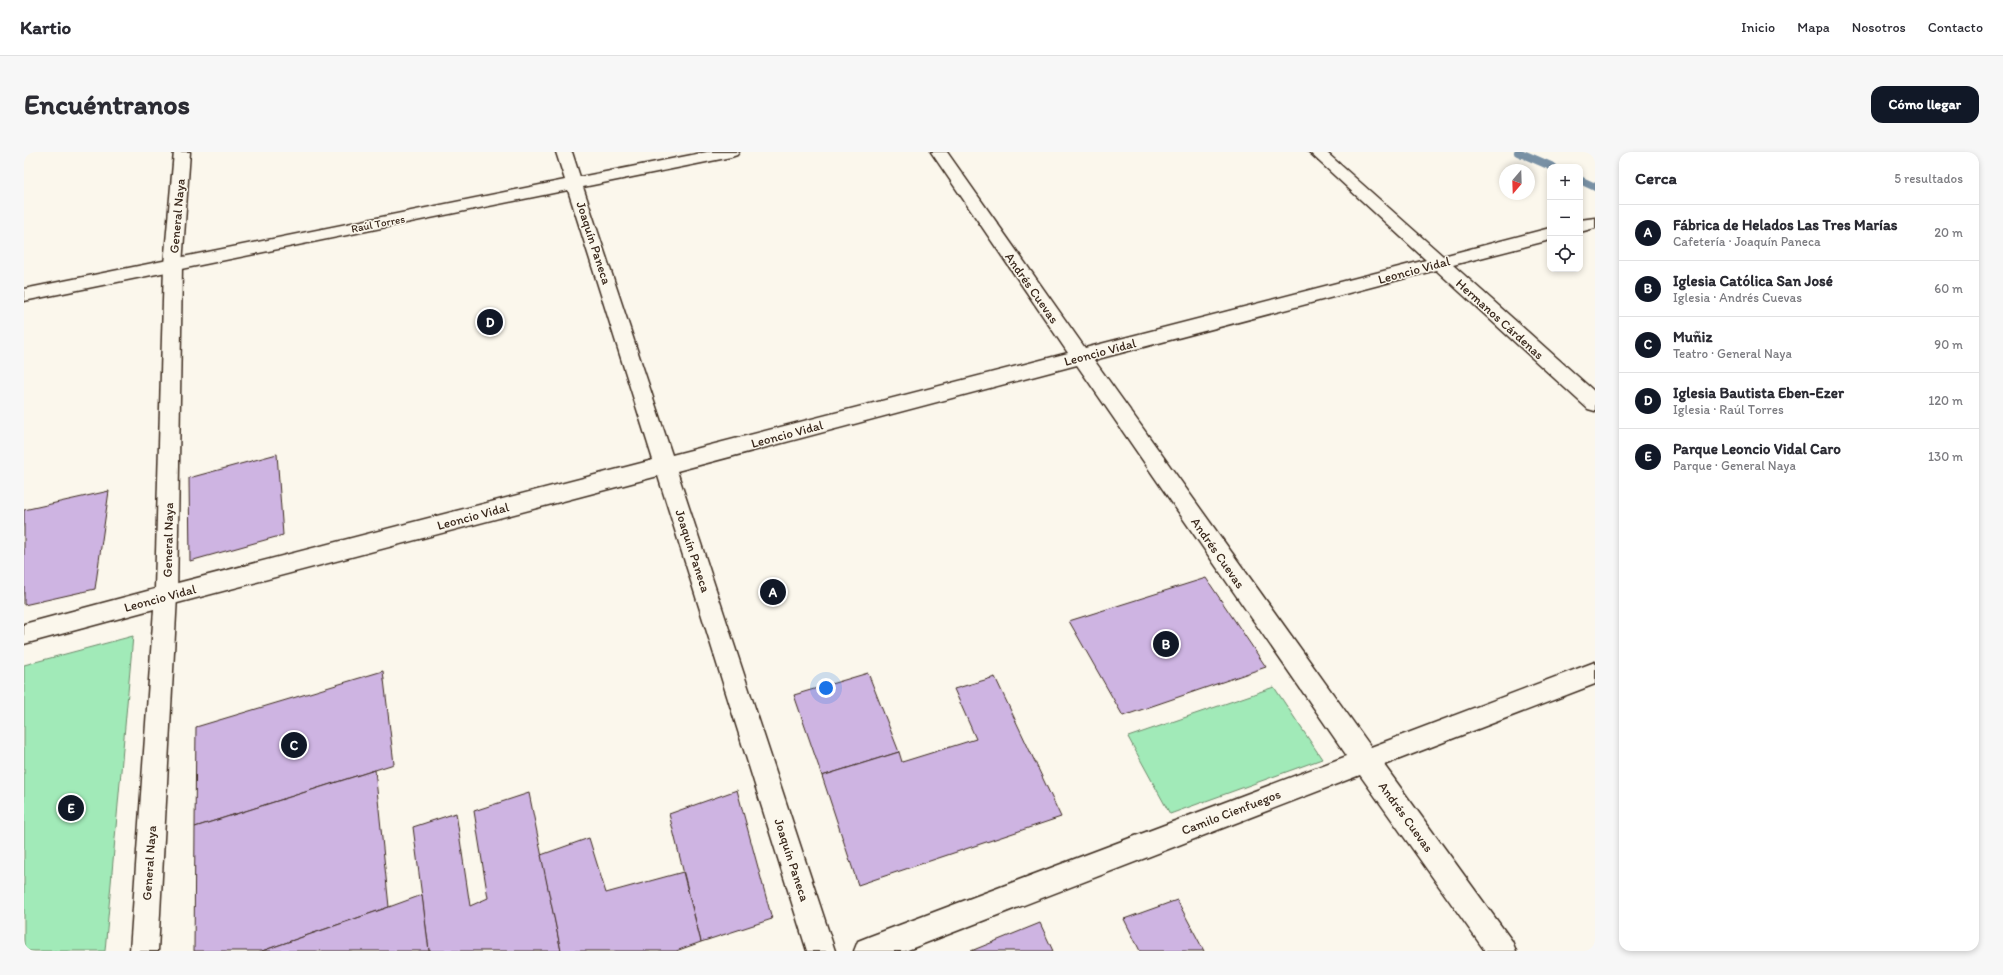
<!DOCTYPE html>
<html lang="es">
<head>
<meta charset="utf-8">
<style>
  body { margin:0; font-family:Itim,sans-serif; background:#f7f7f7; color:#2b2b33 }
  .controls { position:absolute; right:12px; top:12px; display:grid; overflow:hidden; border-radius:8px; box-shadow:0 2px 6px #0003 }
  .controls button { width:36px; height:36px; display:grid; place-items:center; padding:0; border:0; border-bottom:1px solid #e1e1e2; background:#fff; color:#2b2b33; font:20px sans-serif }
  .compass { position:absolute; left:1475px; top:12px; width:36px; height:36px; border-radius:50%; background:#fff; box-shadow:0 2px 6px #0003; rotate:199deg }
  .you { position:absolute; left:802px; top:536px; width:14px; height:14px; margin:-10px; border:3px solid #fff; border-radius:50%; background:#1a73e8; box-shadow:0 0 0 6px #1a73e833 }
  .badge { display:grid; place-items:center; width:26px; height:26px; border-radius:50%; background:#111827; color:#fff; font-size:13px; font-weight:700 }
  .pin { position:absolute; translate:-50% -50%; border:2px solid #fff; box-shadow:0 1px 4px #0006 }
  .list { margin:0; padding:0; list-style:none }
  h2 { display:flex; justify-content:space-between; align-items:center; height:52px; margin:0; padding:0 16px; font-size:17px }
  h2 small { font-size:13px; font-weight:400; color:#7c7c81 }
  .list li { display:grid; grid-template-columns:26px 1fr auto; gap:12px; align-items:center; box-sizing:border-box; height:56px; padding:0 16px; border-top:1px solid #e1e1e2 }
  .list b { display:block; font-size:15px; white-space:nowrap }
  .list p { margin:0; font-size:13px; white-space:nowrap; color:#7c7c81 }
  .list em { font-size:13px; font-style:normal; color:#7c7c81 }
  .icon { flex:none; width:22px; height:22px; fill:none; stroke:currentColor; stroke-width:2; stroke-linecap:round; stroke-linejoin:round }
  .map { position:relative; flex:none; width:1571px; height:799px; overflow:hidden; border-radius:12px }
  header { display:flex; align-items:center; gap:24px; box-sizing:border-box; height:56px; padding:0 20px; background:#fff; border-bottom:1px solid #e1e1e2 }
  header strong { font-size:19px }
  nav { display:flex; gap:22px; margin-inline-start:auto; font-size:14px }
  .intro { display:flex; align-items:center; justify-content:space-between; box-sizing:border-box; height:96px; padding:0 24px }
  h1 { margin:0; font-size:28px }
  .button { padding:10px 18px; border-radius:12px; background:#111827; color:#fff; font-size:14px; font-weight:700 }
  main { display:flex; gap:24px; padding:0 24px }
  aside { flex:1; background:#fff; border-radius:12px; box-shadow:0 2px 6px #0003 }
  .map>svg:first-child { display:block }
  .green { fill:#a1eab8; stroke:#6e8a6b }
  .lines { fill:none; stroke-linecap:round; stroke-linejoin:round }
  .stream { stroke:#7890a4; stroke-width:8 }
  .building { fill:#ceb4e2; stroke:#3b2a1e }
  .street-casing { stroke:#3b2a1e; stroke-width:3 }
  .secondary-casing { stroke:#3b2a1e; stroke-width:3 }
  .street { fill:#fbf7ec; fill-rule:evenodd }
  .secondary { fill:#fbf7ec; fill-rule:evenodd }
  .labels { text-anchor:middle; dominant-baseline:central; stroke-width:3; stroke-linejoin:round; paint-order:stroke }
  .far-street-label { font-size:11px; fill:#3b2a1e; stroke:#fbf7ec }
  .street-label { font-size:13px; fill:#3b2a1e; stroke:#fbf7ec }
</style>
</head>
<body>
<header>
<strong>Kartio</strong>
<nav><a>Inicio</a><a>Mapa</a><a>Nosotros</a><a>Contacto</a></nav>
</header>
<div class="intro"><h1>Encuéntranos</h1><a class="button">Cómo llegar</a></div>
<main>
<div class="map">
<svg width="1571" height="799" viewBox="0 0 1571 799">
  <rect width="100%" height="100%" fill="#fbf7ec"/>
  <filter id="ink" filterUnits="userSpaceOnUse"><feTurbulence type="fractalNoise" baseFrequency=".025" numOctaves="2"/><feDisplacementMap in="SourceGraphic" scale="8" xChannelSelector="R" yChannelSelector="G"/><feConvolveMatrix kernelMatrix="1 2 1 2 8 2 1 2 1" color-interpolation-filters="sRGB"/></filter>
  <g filter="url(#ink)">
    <g class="green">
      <polygon points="109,484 81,799 0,799 0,513"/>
      <polygon points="1250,535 1298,607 1146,662 1104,585"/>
    </g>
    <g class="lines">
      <g class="stream">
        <polyline points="1494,0 1529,15"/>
        <polyline points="1556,28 1571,35"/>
      </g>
    </g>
    <g class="building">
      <polygon points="253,302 259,383 166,409 165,326"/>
      <polygon points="85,339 71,437 0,453 0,358"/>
      <polygon points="1182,426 1242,515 1099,564 1045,469"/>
      <polygon points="359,519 370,612 171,675 172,575"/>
      <polygon points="844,521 875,600 798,624 770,543"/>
      <polygon points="971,525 1037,665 834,733 798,624 875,600 878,610 952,587 930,537"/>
      <polygon points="351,618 365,755 238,799 170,799 171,675"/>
      <polygon points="713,638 748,767 677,790 645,662"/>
      <polygon points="505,641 537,799 405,799 389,675 432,661 446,754 464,746 450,659"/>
      <polygon points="565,686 582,741 659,720 677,790 652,799 537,799 517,703"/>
      <polygon points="398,743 405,799 238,799 365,755"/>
      <polygon points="1153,748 1180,799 1116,799 1100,767"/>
      <polygon points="1016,771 1029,799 947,799"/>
    </g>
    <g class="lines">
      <defs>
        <g id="street">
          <polygon points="532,0 548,0 556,25 683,0 715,0 713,3 707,5 559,35 648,303 1044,201 907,0 923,0 1061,196 1402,108 1285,0 1302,0 1419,104 1526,76 1526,88 1429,113 1571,240 1571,259 1564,257 1412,118 1070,208 1347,595 1571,510 1571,532 1360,613 1488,789 1492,799 1461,799 1336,623 881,799 830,799 834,789 844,785 1323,604 1053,213 653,319 811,799 783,799 634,324 142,454 134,451 131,444 134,437 142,434 629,308 544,38 0,149 0,137 541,28"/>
          <polygon points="1571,66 1571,76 1556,80 1556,68"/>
        </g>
        <polygon id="secondary" points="150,0 166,0 158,113 153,444 134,799 106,799 130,457 0,492 0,472 131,437 140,113"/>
      </defs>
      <use href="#street" class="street-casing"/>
      <use href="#secondary" class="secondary-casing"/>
      <use href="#street" class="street"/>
      <use href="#secondary" class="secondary"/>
    </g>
  </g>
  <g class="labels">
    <g class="far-street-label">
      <text transform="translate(354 72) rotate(-11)">Raúl Torres</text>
    </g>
    <g class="street-label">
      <text transform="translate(153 64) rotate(-85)">General Naya</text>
      <text transform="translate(570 91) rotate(72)">Joaquín Paneca</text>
      <text transform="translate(1390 118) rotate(-15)">Leoncio Vidal</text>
      <text transform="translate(1008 136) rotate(55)">Andrés Cuevas</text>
      <text transform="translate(1476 167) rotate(42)">Hermanos Cárdenas</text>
      <text transform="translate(1076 200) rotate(-15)">Leoncio Vidal</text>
      <text transform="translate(763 282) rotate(-15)">Leoncio Vidal</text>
      <text transform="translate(449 364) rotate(-15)">Leoncio Vidal</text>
      <text transform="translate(144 388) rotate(-89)">General Naya</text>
      <text transform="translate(669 399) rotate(72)">Joaquín Paneca</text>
      <text transform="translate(1194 401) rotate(55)">Andrés Cuevas</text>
      <text transform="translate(136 446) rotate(-15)">Leoncio Vidal</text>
      <text transform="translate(1207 660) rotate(-21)">Camilo Cienfuegos</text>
      <text transform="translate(1382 665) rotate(54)">Andrés Cuevas</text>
      <text transform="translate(768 708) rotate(72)">Joaquín Paneca</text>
      <text transform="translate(125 711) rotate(-86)">General Naya</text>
    </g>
  </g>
</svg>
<div class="controls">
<button>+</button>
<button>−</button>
<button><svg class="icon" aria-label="locate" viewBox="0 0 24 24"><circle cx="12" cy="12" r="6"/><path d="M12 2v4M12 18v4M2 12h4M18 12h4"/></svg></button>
</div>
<svg class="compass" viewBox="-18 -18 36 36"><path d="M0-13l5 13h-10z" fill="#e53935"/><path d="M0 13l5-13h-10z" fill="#7c7c81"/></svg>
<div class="you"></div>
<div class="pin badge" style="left:749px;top:440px">A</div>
<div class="pin badge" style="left:1142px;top:492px">B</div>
<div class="pin badge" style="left:270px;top:593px">C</div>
<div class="pin badge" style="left:466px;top:170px">D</div>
<div class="pin badge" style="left:47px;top:656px">E</div>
</div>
<aside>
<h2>Cerca<small>5 resultados</small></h2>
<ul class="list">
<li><span class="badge">A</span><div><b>Fábrica de Helados Las Tres Marías</b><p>Cafetería · Joaquín Paneca</p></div><em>20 m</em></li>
<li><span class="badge">B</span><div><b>Iglesia Católica San José</b><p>Iglesia · Andrés Cuevas</p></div><em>60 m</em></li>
<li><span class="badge">C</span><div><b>Muñiz</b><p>Teatro · General Naya</p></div><em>90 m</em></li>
<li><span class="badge">D</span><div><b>Iglesia Bautista Eben-Ezer</b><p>Iglesia · Raúl Torres</p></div><em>120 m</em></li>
<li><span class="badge">E</span><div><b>Parque Leoncio Vidal Caro</b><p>Parque · General Naya</p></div><em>130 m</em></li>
</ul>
</aside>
</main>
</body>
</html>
